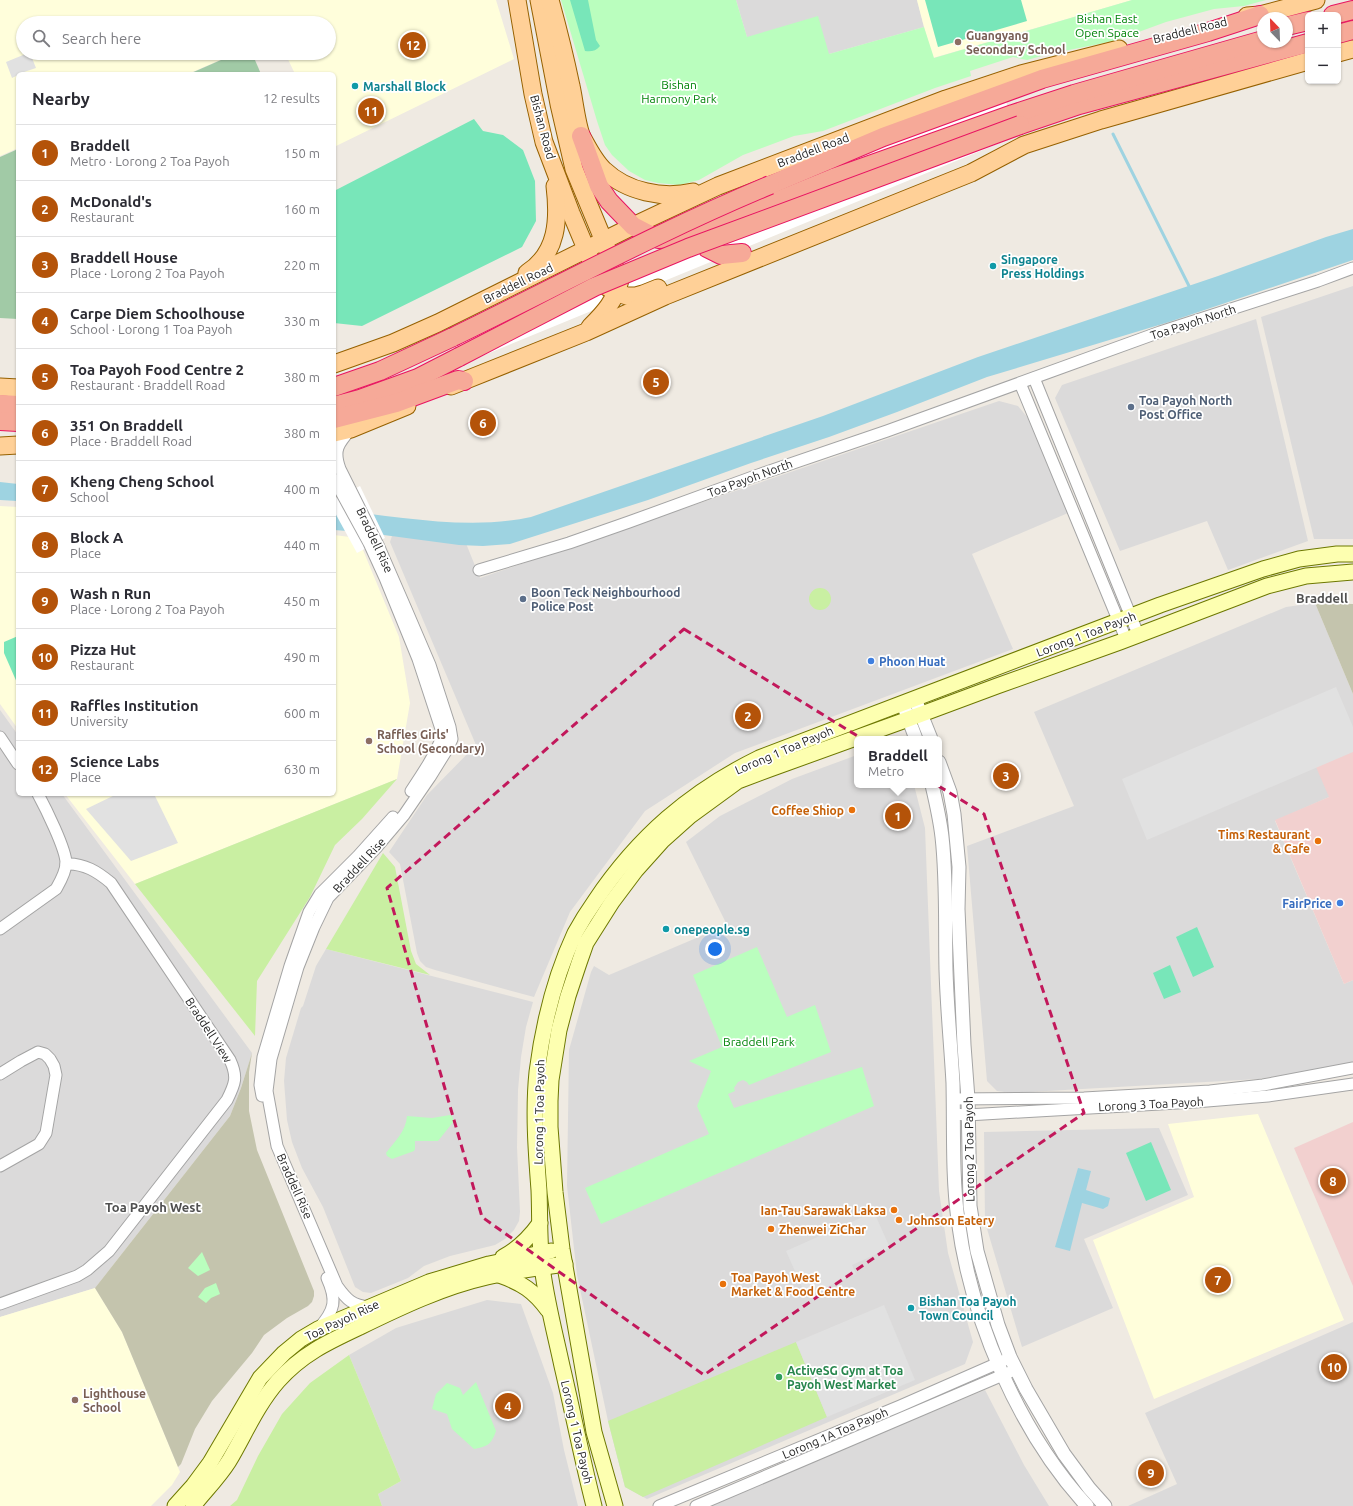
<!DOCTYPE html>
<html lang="en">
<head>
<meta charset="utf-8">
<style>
  body { margin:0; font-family:Ubuntu,sans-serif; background:#f2f2f3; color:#2b2b33 }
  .controls { position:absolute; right:12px; top:12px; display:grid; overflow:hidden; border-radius:6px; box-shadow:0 1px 3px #0004 }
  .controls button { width:36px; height:36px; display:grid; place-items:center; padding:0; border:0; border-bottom:1px solid #e1e1e2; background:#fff; color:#2b2b33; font:20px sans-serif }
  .compass { position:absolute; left:1257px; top:12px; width:36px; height:36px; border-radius:50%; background:#fff; box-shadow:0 1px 3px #0004; rotate:337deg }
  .you { position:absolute; left:715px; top:949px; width:14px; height:14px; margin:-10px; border:3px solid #fff; border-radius:50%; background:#1a73e8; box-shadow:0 0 0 6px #1a73e833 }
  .badge { display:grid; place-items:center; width:26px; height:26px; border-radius:50%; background:#b45309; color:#fff; font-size:13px; font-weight:700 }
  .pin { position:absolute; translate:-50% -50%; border:2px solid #fff; box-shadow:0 1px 4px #0006 }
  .popup { position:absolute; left:854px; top:736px; width:88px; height:52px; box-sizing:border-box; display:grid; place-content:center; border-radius:6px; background:#fff; filter:drop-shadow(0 1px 3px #0005); font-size:13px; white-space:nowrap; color:#7c7c81 }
  .popup b { font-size:15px; color:#2b2b33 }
  .popup::after { content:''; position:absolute; left:50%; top:100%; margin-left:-8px; border:8px solid transparent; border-top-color:#fff }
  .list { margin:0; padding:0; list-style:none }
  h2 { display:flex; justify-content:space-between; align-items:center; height:52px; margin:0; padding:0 16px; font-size:17px }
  h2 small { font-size:13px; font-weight:400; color:#7c7c81 }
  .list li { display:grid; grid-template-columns:26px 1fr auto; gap:12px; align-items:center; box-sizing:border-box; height:56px; padding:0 16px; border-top:1px solid #e1e1e2 }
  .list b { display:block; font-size:15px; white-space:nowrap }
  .list p { margin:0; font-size:13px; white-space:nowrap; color:#7c7c81 }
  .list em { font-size:13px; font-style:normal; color:#7c7c81 }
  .icon { flex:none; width:22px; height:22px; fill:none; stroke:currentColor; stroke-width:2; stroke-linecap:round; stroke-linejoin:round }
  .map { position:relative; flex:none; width:1353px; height:1506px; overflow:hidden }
  .search { position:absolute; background:#fff; box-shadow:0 1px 3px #0004; left:16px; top:16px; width:320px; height:44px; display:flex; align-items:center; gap:10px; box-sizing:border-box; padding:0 14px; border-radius:22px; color:#7c7c81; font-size:15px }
  .panel { position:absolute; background:#fff; box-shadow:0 1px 3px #0004; left:16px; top:72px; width:320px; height:724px; border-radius:6px }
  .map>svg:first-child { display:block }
  .residential { fill:#dbdada }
  .commercial { fill:#f2d0cf }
  .education { fill:#fffedb }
  .construction { fill:#c4c4ad }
  .grass { fill:#c9efa2 }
  .cemetery { fill:#a1caa6 }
  .park { fill:#bafebe }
  .pitch { fill:#78e6b9 }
  .parking { fill:#e1e1e1 }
  .water { fill:#9ed3e1 }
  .pier { fill:#fff }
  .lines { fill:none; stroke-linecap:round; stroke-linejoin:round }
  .stream { stroke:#9ed3e1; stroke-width:3 }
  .minor-casing { stroke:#a4a4a4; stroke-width:13 }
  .tertiary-casing { stroke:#a4a4a4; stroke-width:15 }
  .secondary-casing { stroke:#6d7800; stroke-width:17 }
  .primary-casing { stroke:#966100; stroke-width:19 }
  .trunk-casing { stroke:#e81461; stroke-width:20 }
  .minor { stroke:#fff; stroke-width:11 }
  .tertiary { stroke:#fff; stroke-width:13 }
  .secondary { stroke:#fdffb0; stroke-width:15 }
  .primary { stroke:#ffd097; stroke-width:17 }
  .trunk { stroke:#f6a998; stroke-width:18 }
  .trunk-bridge-casing { stroke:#e81461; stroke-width:20; stroke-linecap:butt }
  .trunk-bridge { stroke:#f6a998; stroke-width:18 }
  .marked { fill:none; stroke:#c2185b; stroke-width:3; stroke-dasharray:8 5; stroke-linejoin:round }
  .education-dot { fill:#8d6e63; stroke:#fff; stroke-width:1.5 }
  .culture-dot { fill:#0f9aa8; stroke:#fff; stroke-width:1.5 }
  .service-dot { fill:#5c6f8a; stroke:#fff; stroke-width:1.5 }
  .shop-dot { fill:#3f7fe0; stroke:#fff; stroke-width:1.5 }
  .food-dot { fill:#e8710a; stroke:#fff; stroke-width:1.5 }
  .leisure-dot { fill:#2e9e5b; stroke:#fff; stroke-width:1.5 }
  .labels { text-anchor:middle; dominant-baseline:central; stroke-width:3.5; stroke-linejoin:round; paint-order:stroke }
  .park-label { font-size:12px; fill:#02840a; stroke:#fff }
  .street-label { font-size:12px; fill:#1d1d1d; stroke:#fff }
  .education-label { font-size:12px; font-weight:bold; fill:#785e54; stroke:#fff; text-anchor:start }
  .culture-label { font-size:12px; font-weight:bold; fill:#0d838f; stroke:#fff; text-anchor:start }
  .service-label { font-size:12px; font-weight:bold; fill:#4e5e75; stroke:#fff; text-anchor:start }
  .shop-label { font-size:12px; font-weight:bold; fill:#366cbe; stroke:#fff; text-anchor:start }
  .food-label { font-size:12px; font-weight:bold; fill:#c56008; stroke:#fff; text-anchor:end }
  .leisure-label { font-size:12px; font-weight:bold; fill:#27864d; stroke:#fff; text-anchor:start }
  .neighbourhood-label { font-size:13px; font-weight:bold; fill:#505050; stroke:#fff }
</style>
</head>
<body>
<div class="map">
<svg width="1353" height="1506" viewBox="0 0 1353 1506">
  <rect width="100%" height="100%" fill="#efeae2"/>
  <g class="residential">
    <polygon points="736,0 917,0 924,27 829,54 747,37"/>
    <polygon points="1353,286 1353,539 1314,539 1261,317"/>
    <polygon points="1256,319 1308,541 1228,570 1207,521 1120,551 1055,398 1062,385"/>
    <polygon points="999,401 1018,406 1028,418 1068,513 972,554 1013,649 735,753 645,811 570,912 534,997 435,970 426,967 420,961 417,953 400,864 389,852 427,795 476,745 390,542 392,536 465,541 480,578"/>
    <polygon points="1315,603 1353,694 1353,744 1329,797 1275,821 1344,984 1353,980 1353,1063 1259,1079 1012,1093 997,1091 987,1081 967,846 1074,806 1034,712 1286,607"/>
    <polygon points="0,710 18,735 18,794 62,794 252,1053 241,1088 230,1116 95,1288 0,1317"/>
    <polygon points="857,755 857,785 914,785 925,828 939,1191 948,1253 973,1342 965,1364 647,1499 625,1487 608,1421 577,1275 567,1186 569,1050 591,972 594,966 609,975 727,925 686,842 720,816 792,779"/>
    <polygon points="326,949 533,1002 526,1027 521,1057 518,1090 517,1147 520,1212 519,1221 514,1230 505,1239 495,1245 450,1256 424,1266 408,1278 371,1293 363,1292 355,1287 323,1207 302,1168 292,1142 287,1120 284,1081 286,1058 301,1008 303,1006 316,966"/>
    <polygon points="1159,1128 1188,1195 1084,1239 1113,1308 1022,1347 985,1222 984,1132"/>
    <polygon points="487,1300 521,1304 553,1393 564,1450 578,1506 382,1506 378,1494 401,1481 349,1355 396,1328"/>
    <polygon points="1353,1322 1353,1506 1128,1506 1177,1484 1145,1413"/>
    <polygon points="985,1390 1024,1465 1049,1506 705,1506"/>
  </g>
  <g class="commercial">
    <polygon points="1353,744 1353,980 1344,984 1275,820 1329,797 1313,760"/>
    <polygon points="1353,1122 1353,1286 1294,1148"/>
  </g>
  <g class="education">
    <polygon points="0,0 496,0 514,59 334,147 334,74 295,74 285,53 329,53 329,23 23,23 23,53 236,53 188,74 18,74 18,148 0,156"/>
    <polygon points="917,0 1132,0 933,58 924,27"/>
    <polygon points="0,506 18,507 18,729 0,704"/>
    <polygon points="334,535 358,538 399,637 410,703 397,779 135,884 65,794 334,794"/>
    <polygon points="1258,1114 1344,1320 1154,1399 1093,1240 1194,1197 1168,1124"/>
    <polygon points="95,1288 122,1332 180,1472 172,1485 151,1506 0,1506 0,1317"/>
  </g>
  <g class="construction">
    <polygon points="1315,603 1353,604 1353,694"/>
    <polygon points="252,1053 249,1072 249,1111 257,1150 314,1291 314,1296 312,1302 308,1306 287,1318 264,1335 252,1353 212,1401 195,1429 181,1464 178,1467 122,1332 95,1288 230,1116 241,1088"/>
  </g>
  <g class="grass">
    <circle cx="820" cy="599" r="11"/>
    <polygon points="397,779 362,819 335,845 310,897 257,981 255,1036 135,884"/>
    <polygon points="383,853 395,867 411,951 416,964 430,975 326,949"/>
    <polygon points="796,1342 827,1417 643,1497 625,1487 608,1421"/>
    <polygon points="349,1355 401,1481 378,1494 382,1506 230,1506 237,1500 258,1456 282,1414 310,1383"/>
  </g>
  <g class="cemetery">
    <polygon points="237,53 252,53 261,74 189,74"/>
    <polygon points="18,149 18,319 0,318 0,157"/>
  </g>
  <g class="park">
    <polygon points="561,0 736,0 747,37 818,16 829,54 924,27 934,58 1132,0 1266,0 1244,6 1214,9 1166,22 1114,41 1049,54 1027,60 1013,57 970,71 971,76 935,88 823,131 794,136 743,155 699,180 679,185 658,183 645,180 629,171 612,155 605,145 597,121"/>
    <polygon points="757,947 787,1017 815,1005 831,1052 749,1085 747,1082 743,1080 738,1082 734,1088 735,1091 728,1094 734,1108 862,1067 874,1106 601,1224 585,1188 709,1134 697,1106 711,1071 689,1061 722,1047 693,975"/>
    <path d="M450 1115 452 1116 454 1121 438 1141H415V1149L414 1151 392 1159 387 1156 386 1153C395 1141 406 1131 407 1116L432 1118Z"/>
    <polygon points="202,1252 210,1270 198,1276 188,1268"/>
    <polygon points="216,1283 220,1294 211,1298 206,1303 198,1297 205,1288"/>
    <path d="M476 1382 496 1431C491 1445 488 1446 474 1449L452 1429 447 1414 432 1409 436 1394 447 1383 460 1388 463 1395Z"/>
  </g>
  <g class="pitch">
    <path d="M570 0H588L596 40 600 46C596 51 591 52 585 51Z"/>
    <polygon points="925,0 1021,0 1027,21 938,47"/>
    <polygon points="474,119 483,131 503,135 523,150 535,181 536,221 522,247 362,326 334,323 334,191"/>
    <polygon points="18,636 18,685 4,653 4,642"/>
    <polygon points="1197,927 1214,967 1193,977 1176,937"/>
    <polygon points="1170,965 1181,992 1164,999 1153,973"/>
    <polygon points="1151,1142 1171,1190 1146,1201 1126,1153"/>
  </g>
  <g class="parking">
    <polygon points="28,53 30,53 36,68 18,74 18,75 12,78 6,62"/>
    <polygon points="1336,687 1353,727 1353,752 1147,840 1122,779"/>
    <polygon points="117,794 154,794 178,843 131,861 86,809"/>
    <polygon points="874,1212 890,1248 852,1265 856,1274 806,1296 786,1251"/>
    <polygon points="884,1305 915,1380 827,1417 796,1342"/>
  </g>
  <g class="water">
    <path d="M1353 229V260L1169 322 987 377 897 412 829 437 751 463 648 500 510 544 483 546 459 545 361 532 334 530V510C399 516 467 531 531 517L823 416 978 357 1218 276 1326 237Z"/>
    <polygon points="0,482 18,484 18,501 0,500"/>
    <polygon points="1078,1168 1091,1171 1086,1190 1110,1198 1108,1206 1103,1209 1082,1203 1070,1251 1055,1247"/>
  </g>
  <g class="pier">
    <polygon points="1001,88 1008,107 762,195 586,281 1019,118 1024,133 465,363 453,332"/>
    <polygon points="360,486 385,538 357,553 334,511 334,499"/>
  </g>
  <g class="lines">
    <polyline class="stream" points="1113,134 1191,290"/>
    <defs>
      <g id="minor">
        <polyline points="1034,378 1138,634"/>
        <polyline points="1020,383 1126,639"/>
        <path d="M351 429C338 444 333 450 340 469L379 547 406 609 430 665 450 727 452 739 448 748 430 777 404 815 376 848 328 898 314 927 298 967 271 1059 267 1091 277 1146 337 1286C347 1300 352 1305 369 1307"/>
        <path d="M334 479 369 543 385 578 418 659 443 735C435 755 423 773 411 791"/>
        <polyline points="479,570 569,543 629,522 758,475 887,431 1160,332 1318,281 1353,268"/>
        <polyline points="0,737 18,764"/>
        <path d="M0 929 56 889C60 882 66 872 66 863 66 849 45 807 38 794"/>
        <polyline points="0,1074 21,1061 38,1052 45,1054 50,1059 54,1066 56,1075 46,1133 39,1144 0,1166"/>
        <polyline points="262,1096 260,1085 263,1057 290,966 309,912 320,894 358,856 393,817"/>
        <polyline points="953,1099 1084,1098 1210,1091 1263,1085 1353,1068"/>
        <polyline points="953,1114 967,1115 1195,1102 1268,1096 1353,1084"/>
        <path d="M0 1304 77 1276 87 1270 109 1251 227 1100C235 1084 238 1077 230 1060L111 883C98 872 84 863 66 864"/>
        <path d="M319 1328C335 1310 337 1300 327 1278"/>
        <polyline points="659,1506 900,1406 1005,1360"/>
        <polyline points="696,1506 1010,1372"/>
      </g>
      <g id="tertiary">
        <polyline points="915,699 931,739"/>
        <polyline points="903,704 916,739"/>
        <polyline points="939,762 950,792 954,814 959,867 958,909 964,1045 968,1099 970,1206 977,1251 998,1325 1010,1357 1026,1389 1064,1454 1089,1488 1105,1506"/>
        <path d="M932 785C936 802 940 819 942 837 947 881 945 926 946 970 947 1008 951 1046 953 1083 954 1129 952 1175 958 1220 971 1320 1019 1432 1087 1506"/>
      </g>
      <g id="secondary">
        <path d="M503 1257C518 1249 530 1237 540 1223"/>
        <path d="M499 1275C522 1283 534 1291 548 1310"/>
        <polyline points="175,1506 193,1486 210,1463 260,1378 284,1353 301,1339 318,1329 429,1282 489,1264 551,1251"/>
        <path d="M193 1506C205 1491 219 1477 229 1461 245 1434 257 1405 278 1381 302 1354 328 1342 360 1327 401 1307 443 1287 487 1277 512 1271 539 1268 565 1264"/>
        <path d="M594 1506C582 1459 573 1413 562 1366 555 1333 546 1300 542 1266 539 1241 540 1215 539 1190 536 1151 533 1111 537 1072 543 1025 555 976 575 933 581 922 588 911 595 901 638 837 690 792 759 758L1160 605 1263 569 1299 559 1337 554H1353"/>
        <polyline points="615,1506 594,1432 562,1249 555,1192 550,1127 550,1101 551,1080 559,1030 568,996 579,963 586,943 612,902 636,870 662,841 690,816 738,781 770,769 903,721 997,686 1120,642 1267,586 1306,576 1353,572"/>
      </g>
      <g id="primary">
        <polyline points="517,0 533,94 544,142 571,213 597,275 607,287 617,293 627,296 636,296 643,294 658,288"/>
        <path d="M539 0 559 104 574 169 620 280C615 301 605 312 590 327"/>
        <path d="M550 0C558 29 565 57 571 86 574 99 577 127 582 137 588 148 595 162 604 170 627 192 663 199 693 192"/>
        <polyline points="1247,16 1260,15 1316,0"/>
        <polyline points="1338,53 1353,49"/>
        <path d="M527 273C558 253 559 219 555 186"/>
        <polyline points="334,364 393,343 438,323 633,226 718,186 946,99 1021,74 1119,49"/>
        <polyline points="451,386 586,332 665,296 971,173 1024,145 1101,120 1308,61"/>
        <polyline points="0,387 18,388"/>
        <polyline points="334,433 351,429 407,406"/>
        <polyline points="0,446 18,445"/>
      </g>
      <g id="trunk">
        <polyline points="1333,15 1353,10"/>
        <polyline points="1287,26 1308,21"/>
        <polyline points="1338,34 1353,30"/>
        <polyline points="1020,125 1079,105 1308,43"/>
        <polyline points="581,136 599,186 609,201 633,226 658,239 677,238 706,230 833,178 1013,114 1074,94 1263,40"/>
        <polyline points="770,185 883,137 1042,79 1208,32 1260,15"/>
        <polyline points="706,230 705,238 707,248 721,255 742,253"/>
        <polyline points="334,387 380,371 453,337"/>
        <polyline points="0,404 18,405"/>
        <polyline points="334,406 360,399 418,378 459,357"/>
        <polyline points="334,419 396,403 458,380 464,381"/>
        <polyline points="0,421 18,422"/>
      </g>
    </defs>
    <use href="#minor" class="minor-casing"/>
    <use href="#tertiary" class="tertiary-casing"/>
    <use href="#secondary" class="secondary-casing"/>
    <use href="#primary" class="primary-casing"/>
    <use href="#trunk" class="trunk-casing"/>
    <use href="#minor" class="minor"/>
    <use href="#tertiary" class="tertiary"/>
    <use href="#secondary" class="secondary"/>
    <use href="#primary" class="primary"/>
    <use href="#trunk" class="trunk"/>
    <defs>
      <g id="trunk-bridge">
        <path d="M453 337C558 286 662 230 770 185"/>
        <polyline points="459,357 594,287 688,248 1020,125"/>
      </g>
    </defs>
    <use href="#trunk-bridge" class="trunk-bridge-casing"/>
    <use href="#trunk-bridge" class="trunk-bridge"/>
  </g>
  <path class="marked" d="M684 629 984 814 1084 1113 704 1375 482 1217 387 888Z"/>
  <g class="education-dot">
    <circle cx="958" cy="42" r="4"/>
    <circle cx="369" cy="741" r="4"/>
    <circle cx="75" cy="1400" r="4"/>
  </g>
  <g class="culture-dot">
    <circle cx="355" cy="86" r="4"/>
    <circle cx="993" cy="266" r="4"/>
    <circle cx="666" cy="929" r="4"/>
    <circle cx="911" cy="1308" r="4"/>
  </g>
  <g class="service-dot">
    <circle cx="1131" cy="407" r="4"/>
    <circle cx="523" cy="599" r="4"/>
  </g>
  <g class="shop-dot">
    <circle cx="871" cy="661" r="4"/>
    <circle cx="1340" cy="903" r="4"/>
  </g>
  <g class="food-dot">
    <circle cx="852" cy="810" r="4"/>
    <circle cx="1318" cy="841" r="4"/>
    <circle cx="894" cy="1210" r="4"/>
    <circle cx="899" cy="1220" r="4"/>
    <circle cx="771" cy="1229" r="4"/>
    <circle cx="723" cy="1284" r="4"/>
  </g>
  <circle class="leisure-dot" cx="779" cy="1377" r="4"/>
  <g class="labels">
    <g class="park-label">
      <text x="1107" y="18">Bishan East<tspan x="1107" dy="14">Open Space</tspan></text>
      <text x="679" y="84">Bishan<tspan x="679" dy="14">Harmony Park</tspan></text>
      <text x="759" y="1041">Braddell Park</text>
    </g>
    <g class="street-label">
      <text transform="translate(1190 30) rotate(-14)">Braddell Road</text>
      <text transform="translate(543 127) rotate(75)">Bishan Road</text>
      <text transform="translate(813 150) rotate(-21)">Braddell Road</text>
      <text transform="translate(518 283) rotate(-26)">Braddell Road</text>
      <text transform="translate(1193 322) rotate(-18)">Toa Payoh North</text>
      <text transform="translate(750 478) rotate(-20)">Toa Payoh North</text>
      <text transform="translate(375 540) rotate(65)">Braddell Rise</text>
      <text transform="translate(1086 634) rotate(-21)">Lorong 1 Toa Payoh</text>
      <text transform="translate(784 750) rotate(-23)">Lorong 1 Toa Payoh</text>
      <text transform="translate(359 865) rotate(-47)">Braddell Rise</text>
      <text transform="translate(209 1030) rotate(57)">Braddell View</text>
      <text transform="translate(1151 1104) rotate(-3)">Lorong 3 Toa Payoh</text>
      <text transform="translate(539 1112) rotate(-89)">Lorong 1 Toa Payoh</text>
      <text transform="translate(969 1149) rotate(-91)">Lorong 2 Toa Payoh</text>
      <text transform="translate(295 1186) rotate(66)">Braddell Rise</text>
      <text transform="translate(342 1320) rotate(-25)">Toa Payoh Rise</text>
      <text transform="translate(577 1432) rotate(77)">Lorong 1 Toa Payoh</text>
      <text transform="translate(835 1433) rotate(-23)">Lorong 1A Toa Payoh</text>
    </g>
    <g class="education-label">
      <text x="966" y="35">Guangyang<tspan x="966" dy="14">Secondary School</tspan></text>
      <text x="377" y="734">Raffles Girls'<tspan x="377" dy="14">School (Secondary)</tspan></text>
      <text x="83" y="1393">Lighthouse<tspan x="83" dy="14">School</tspan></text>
    </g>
    <g class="culture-label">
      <text x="363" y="86">Marshall Block</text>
      <text x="1001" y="259">Singapore<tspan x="1001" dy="14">Press Holdings</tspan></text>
      <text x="674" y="929">onepeople.sg</text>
      <text x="919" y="1301">Bishan Toa Payoh<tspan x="919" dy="14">Town Council</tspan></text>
    </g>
    <g class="service-label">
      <text x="1139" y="400">Toa Payoh North<tspan x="1139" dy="14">Post Office</tspan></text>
      <text x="531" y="592">Boon Teck Neighbourhood<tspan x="531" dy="14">Police Post</tspan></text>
    </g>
    <g class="shop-label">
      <text x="879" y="661">Phoon Huat</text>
      <text x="1332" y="903" text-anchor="end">FairPrice</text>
    </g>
    <g class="food-label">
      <text x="844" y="810">Coffee Shiop</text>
      <text x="1310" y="834">Tims Restaurant<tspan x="1310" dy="14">&amp; Cafe</tspan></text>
      <text x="886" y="1210">Ian-Tau Sarawak Laksa</text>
      <text x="907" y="1220" text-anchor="start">Johnson Eatery</text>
      <text x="779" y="1229" text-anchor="start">Zhenwei ZiChar</text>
      <text x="731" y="1277" text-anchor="start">Toa Payoh West<tspan x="731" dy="14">Market &amp; Food Centre</tspan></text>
    </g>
    <g class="leisure-label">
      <text x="787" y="1370">ActiveSG Gym at Toa<tspan x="787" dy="14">Payoh West Market</tspan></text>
    </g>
    <g class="neighbourhood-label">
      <text x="1322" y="598">Braddell</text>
      <text x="153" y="1207">Toa Payoh West</text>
    </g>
  </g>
</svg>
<div class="controls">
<button>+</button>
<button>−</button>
</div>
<svg class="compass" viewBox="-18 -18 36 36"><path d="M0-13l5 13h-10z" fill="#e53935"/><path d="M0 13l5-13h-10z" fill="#7c7c81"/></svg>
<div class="you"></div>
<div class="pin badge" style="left:898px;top:816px">1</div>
<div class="popup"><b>Braddell</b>Metro</div>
<div class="pin badge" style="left:748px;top:716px">2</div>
<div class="pin badge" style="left:1006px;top:776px">3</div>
<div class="pin badge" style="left:508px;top:1406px">4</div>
<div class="pin badge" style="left:656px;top:382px">5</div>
<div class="pin badge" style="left:483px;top:423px">6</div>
<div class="pin badge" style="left:1218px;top:1280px">7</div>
<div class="pin badge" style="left:1333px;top:1181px">8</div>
<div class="pin badge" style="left:1151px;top:1473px">9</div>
<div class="pin badge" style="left:1334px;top:1367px">10</div>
<div class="pin badge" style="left:371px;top:111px">11</div>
<div class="pin badge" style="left:413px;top:45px">12</div>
<div class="search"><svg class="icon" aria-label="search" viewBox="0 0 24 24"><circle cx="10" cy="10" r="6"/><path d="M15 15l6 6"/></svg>Search here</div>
<section class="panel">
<h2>Nearby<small>12 results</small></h2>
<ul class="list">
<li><span class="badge">1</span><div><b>Braddell</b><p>Metro · Lorong 2 Toa Payoh</p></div><em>150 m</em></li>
<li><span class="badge">2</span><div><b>McDonald's</b><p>Restaurant</p></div><em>160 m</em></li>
<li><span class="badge">3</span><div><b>Braddell House</b><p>Place · Lorong 2 Toa Payoh</p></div><em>220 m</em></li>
<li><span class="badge">4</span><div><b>Carpe Diem Schoolhouse</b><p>School · Lorong 1 Toa Payoh</p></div><em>330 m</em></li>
<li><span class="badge">5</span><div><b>Toa Payoh Food Centre 2</b><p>Restaurant · Braddell Road</p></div><em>380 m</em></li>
<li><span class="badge">6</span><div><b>351 On Braddell</b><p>Place · Braddell Road</p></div><em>380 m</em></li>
<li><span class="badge">7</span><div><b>Kheng Cheng School</b><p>School</p></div><em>400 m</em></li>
<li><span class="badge">8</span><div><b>Block A</b><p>Place</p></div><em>440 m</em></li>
<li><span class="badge">9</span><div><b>Wash n Run</b><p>Place · Lorong 2 Toa Payoh</p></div><em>450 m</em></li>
<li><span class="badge">10</span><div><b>Pizza Hut</b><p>Restaurant</p></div><em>490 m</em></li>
<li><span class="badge">11</span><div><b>Raffles Institution</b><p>University</p></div><em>600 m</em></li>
<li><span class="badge">12</span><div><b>Science Labs</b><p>Place</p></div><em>630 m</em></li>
</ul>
</section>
</div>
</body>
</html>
